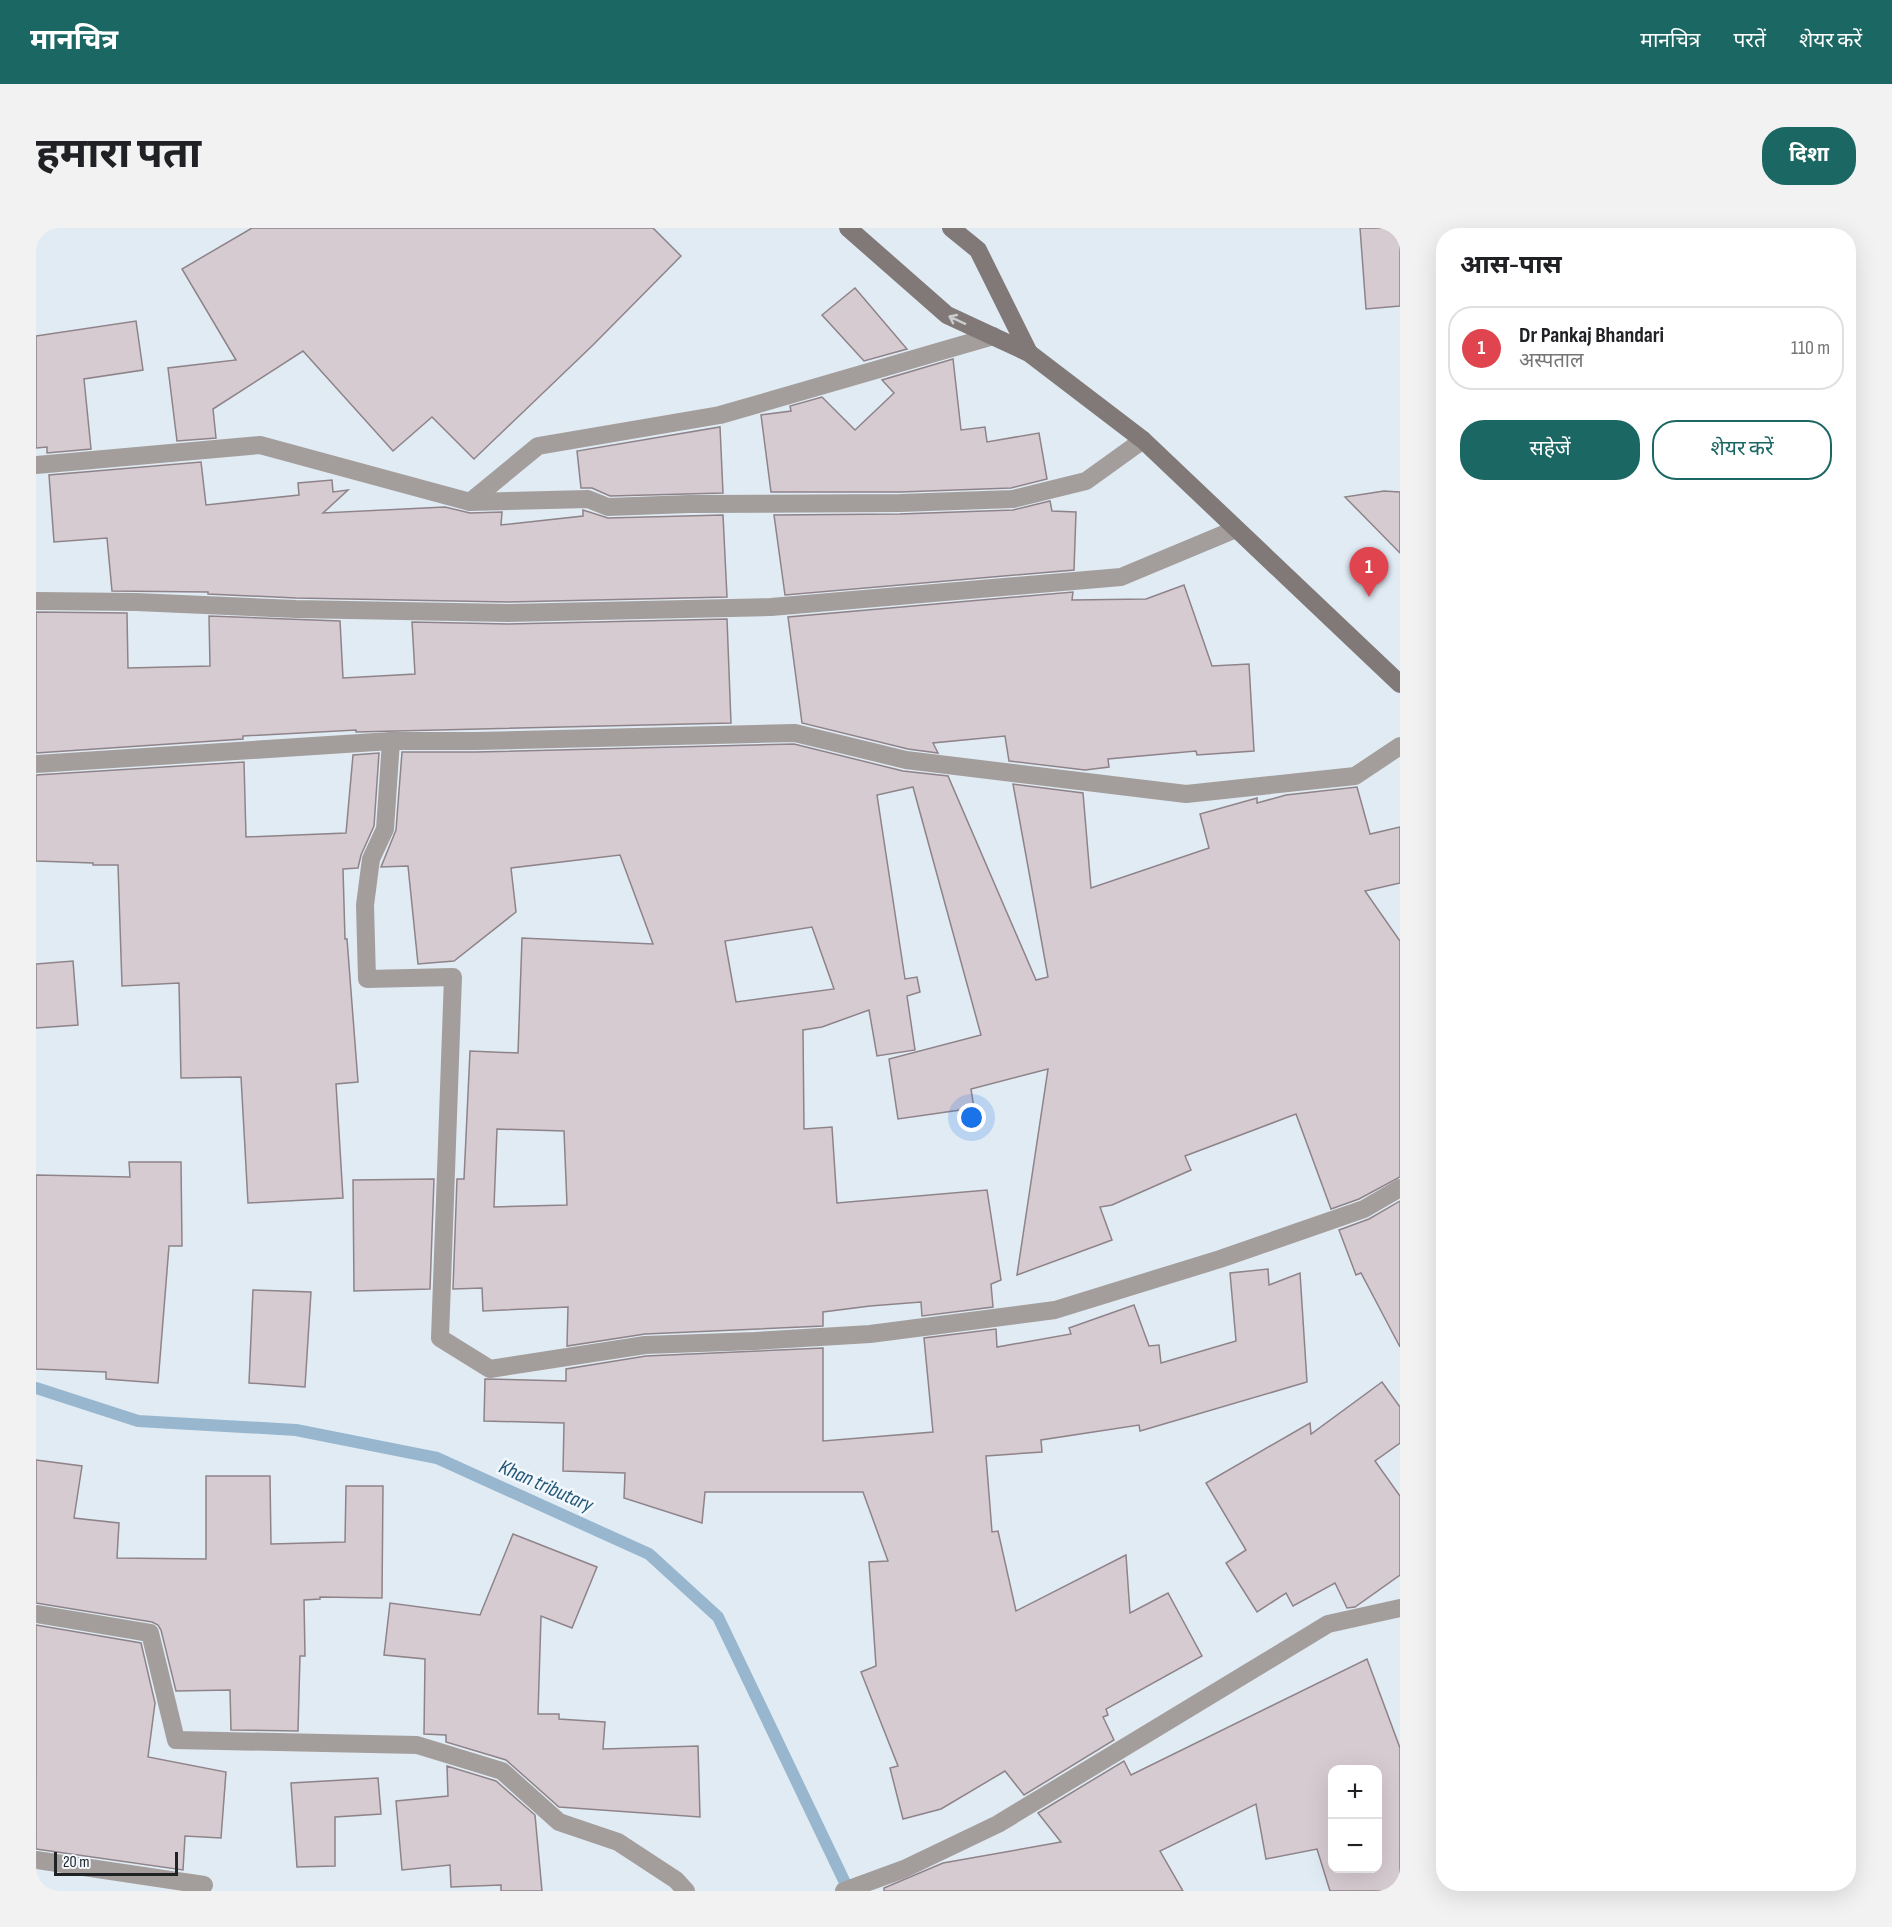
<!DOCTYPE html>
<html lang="hi">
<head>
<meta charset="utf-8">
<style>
  body { margin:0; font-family:"Sofia Sans Condensed","Noto Sans Devanagari",sans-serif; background:#f2f2f2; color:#202124 }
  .controls { position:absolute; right:18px; bottom:18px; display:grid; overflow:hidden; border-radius:12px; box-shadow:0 6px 24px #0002 }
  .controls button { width:54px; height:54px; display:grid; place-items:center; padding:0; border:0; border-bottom:2px solid #e0e0e0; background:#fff; color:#202124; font:30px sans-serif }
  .scale { position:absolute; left:18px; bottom:15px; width:124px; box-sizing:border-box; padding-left:6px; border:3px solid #202326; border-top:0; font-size:16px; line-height:21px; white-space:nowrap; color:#202326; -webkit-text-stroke:4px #f2f8fd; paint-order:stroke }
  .you { position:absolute; left:936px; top:890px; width:21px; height:21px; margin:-15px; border:4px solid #fff; border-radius:50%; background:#1a73e8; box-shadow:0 0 0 9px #1a73e833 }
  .badge { display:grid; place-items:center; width:39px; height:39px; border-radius:50%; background:#1b6763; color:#fff; font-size:20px; font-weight:700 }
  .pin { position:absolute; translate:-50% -50px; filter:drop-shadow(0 2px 3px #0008) }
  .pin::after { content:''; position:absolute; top:32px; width:21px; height:18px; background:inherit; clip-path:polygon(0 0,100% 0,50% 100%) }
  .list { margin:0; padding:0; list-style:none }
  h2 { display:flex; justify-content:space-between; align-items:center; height:78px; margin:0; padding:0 24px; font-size:26px }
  h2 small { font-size:20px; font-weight:400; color:#757577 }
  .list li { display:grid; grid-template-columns:39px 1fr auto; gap:18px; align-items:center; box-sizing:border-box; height:84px; margin:0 12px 12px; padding:0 12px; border:2px solid #e0e0e0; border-radius:24px }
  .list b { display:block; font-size:22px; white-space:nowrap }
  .list p { margin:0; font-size:20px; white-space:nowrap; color:#757577 }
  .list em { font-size:20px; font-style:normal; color:#757577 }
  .actions { display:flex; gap:12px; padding:18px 24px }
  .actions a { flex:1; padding:14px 0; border:2px solid #1b6763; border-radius:24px; text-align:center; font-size:21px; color:#1b6763 }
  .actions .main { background:#1b6763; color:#fff }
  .map { position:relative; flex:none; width:1364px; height:1663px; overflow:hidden; border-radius:24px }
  header { display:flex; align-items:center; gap:36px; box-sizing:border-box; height:84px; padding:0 30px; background:#1b6763; color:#fff }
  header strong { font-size:28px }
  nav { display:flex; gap:33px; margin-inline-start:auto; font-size:21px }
  .intro { display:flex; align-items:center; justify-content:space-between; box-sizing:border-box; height:144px; padding:0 36px }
  h1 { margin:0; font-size:42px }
  .button { padding:15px 27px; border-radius:24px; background:#1b6763; color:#fff; font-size:21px; font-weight:700 }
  main { display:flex; gap:36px; padding:0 36px }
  aside { flex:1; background:#fff; border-radius:24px; box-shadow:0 6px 24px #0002 }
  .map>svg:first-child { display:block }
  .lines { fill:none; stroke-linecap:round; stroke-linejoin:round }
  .stream { stroke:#98b7ce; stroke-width:12 }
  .building { fill:#d6cbd1; stroke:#8e8389; stroke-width:1.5; fill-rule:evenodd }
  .street { stroke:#a39e9c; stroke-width:18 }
  .secondary { stroke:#817977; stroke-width:18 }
  .oneway { stroke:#caccce }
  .labels { text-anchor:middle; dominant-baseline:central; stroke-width:5; stroke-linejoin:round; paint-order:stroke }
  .water-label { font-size:21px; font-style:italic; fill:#215575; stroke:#f2f8fd }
</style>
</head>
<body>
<header>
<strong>मानचित्र</strong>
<nav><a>मानचित्र</a><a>परतें</a><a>शेयर करें</a></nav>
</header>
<div class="intro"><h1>हमारा पता</h1><a class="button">दिशा</a></div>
<main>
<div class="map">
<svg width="1364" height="1663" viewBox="0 0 1364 1663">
  <rect width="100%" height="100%" fill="#e1ebf4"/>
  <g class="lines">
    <polyline class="stream" points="0,1160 102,1193 260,1202 401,1230 613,1326 682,1389 813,1663"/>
  </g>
  <g class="building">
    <polygon points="216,0 617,0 645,28 557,117 438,231 396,189 357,223 267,123 177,181 180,210 141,213 132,140 200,132 146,41"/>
    <polygon points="1324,0 1364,0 1364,78 1330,81"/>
    <polygon points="819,60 871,121 828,133 786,87"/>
    <polygon points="100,93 107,142 48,151 55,221 11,225 11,219 0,220 0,108"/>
    <polygon points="917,131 925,202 949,199 951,214 1003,205 1011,251 975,260 864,264 735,264 725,187 755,183 754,178 786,169 819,202 858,165 846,152"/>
    <polygon points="684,199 687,265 574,268 556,260 545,260 541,223"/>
    <polygon points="165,234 170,277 263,267 262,255 296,252 297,264 312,262 287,285 409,279 434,285 466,284 465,297 547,288 547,282 572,290 687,287 691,369 472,374 260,370 172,366 172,364 76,363 71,310 18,314 13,247"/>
    <polygon points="1348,263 1364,264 1364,325 1309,269"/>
    <polygon points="1014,273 1016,283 1040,284 1038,342 749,367 738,287 864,286 977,282"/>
    <polygon points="1148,357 1176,438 1213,436 1218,523 1161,527 1160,523 1072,531 1073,539 1049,542 973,533 969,508 897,515 902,525 872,521 766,495 752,389 1037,364 1036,372 1110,371"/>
    <polygon points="0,384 91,385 92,440 174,438 173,388 304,393 307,450 379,446 376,394 472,396 691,391 695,495 320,504 320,502 207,508 207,511 0,525"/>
    <path d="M758 516 867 543 912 548 1000 752 1012 749 977 556 1047 565 1055 660 1173 620 1164 586 1221 570V575L1250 567 1321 559 1334 606 1364 599V655L1329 663 1364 713V949L1323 971 1295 981 1260 886 1149 928 1155 942 1076 977 1064 979 1076 1012 981 1047 1012 841 935 861 938 880 862 891 853 831 945 807 877 559 841 567 869 751 881 749 884 764 871 768 879 822 841 828 833 782 786 799 767 802 768 901 796 899 801 975 951 962 965 1052 955 1056 957 1079 886 1088 885 1074 834 1078 787 1084V1098L609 1106 531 1118 532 1079 447 1083 446 1060 417 1061 421 951H428L434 823 482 825 486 710 617 716 584 627 475 640 480 684 418 733 382 736 372 638 345 639 360 602 366 524H440ZM776 699 798 761 700 774 689 713ZM461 901 528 903 531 977 458 979Z"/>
    <polygon points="343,525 338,598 325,627 322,640 307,641 309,711 311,711 322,854 300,856 307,970 212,975 205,849 145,850 143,755 86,758 82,637 57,637 57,635 0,633 0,547 208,534 210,609 310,605 317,527"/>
    <polygon points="37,733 42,797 0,800 0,736"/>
    <polygon points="93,934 145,934 146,1018 133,1018 122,1155 70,1151 70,1144 0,1141 0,947 94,949"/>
    <polygon points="398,951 394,1061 318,1063 317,952"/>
    <polygon points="1364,973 1364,1119 1325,1045 1320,1047 1303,1002 1333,991"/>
    <polygon points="1232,1041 1233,1057 1264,1045 1271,1154 1104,1203 1103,1197 1005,1212 1006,1224 950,1228 956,1304 962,1303 980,1383 1090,1327 1094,1385 1132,1365 1166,1428 1070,1481 1072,1487 1067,1489 1078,1512 988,1567 969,1543 905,1581 867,1591 854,1540 862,1538 825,1444 840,1438 833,1334 852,1333 827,1264 669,1264 666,1295 588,1270 589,1245 527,1243 528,1195 448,1193 449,1151 530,1153 530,1141 610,1128 787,1120 787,1213 897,1204 888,1110 960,1101 961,1119 1035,1106 1033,1100 1098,1077 1113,1118 1123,1117 1125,1135 1200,1113 1194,1045"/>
    <polygon points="217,1062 275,1064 269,1159 213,1155"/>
    <polygon points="1346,1154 1364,1179 1364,1215 1339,1233 1364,1268 1364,1347 1319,1379 1311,1380 1299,1355 1257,1378 1250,1365 1221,1384 1190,1335 1210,1322 1170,1255 1274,1195 1275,1206"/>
    <polygon points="0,1232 46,1238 38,1290 83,1295 81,1330 170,1331 170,1248 234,1248 235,1316 309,1314 310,1258 347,1258 346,1370 284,1369 284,1371 268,1372 269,1428 264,1428 262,1503 195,1502 194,1462 140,1463 125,1402 122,1397 116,1394 0,1375"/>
    <polygon points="477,1306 561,1339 536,1400 505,1388 502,1486 523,1486 523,1491 569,1494 567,1521 662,1518 664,1589 523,1579 470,1532 410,1514 410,1507 388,1506 389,1431 348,1427 354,1375 444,1387"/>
    <polygon points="0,1397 105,1415 119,1475 112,1529 190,1544 185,1610 149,1608 147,1642 0,1621"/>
    <path d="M1331 1431 1364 1520V1663H1294L1281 1621 1230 1631 1220 1576 1124 1623 1147 1663H848V1660L907 1635 1025 1614 1002 1585 1088 1533 1095 1547ZM1296 1542H1341V1641H1296Z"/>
    <polygon points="411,1538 460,1553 499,1587 506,1663 465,1663 465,1657 415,1659 414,1637 366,1642 360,1573 412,1568"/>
    <polygon points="342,1550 345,1586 299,1589 299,1638 261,1639 255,1555"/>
  </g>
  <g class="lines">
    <g class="street">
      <polyline points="0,237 224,217 434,274 552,271 572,279 653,276 864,275 977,271 1050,253 1107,212"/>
      <polyline points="434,274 502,218 684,187 957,108"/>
      <polyline points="0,373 100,374 260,381 472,385 735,379 1085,349 1200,301"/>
      <polyline points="355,513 349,601 335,631 329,677 331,751 417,749 404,1110 454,1141 609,1117 719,1113 834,1106 1019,1082 1184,1031 1328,981 1364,960"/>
      <polyline points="0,536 355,513 440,513 759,505 870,532 1150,566 1319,548 1364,518"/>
      <polyline points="0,1386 114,1405 140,1512 381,1517 466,1543 523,1594 582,1614 640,1652 650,1663"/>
      <polyline points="0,1632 168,1657"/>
      <polyline points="808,1663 868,1641 962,1596 1292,1396 1364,1380"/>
    </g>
    <g class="secondary">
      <polyline points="812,0 911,87 993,125 1107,212 1364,456"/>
      <polyline points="915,0 942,22 993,125"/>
    </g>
  </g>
  <defs><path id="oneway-shaft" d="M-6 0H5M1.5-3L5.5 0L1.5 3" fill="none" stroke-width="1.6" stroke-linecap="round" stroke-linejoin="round" transform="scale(1.5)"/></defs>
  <use class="oneway" href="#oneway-shaft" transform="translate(921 92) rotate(-155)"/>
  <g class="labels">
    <g class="water-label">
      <text transform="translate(510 1258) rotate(24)">Khan tributary</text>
    </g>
  </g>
</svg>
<div class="controls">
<button>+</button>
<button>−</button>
</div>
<div class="scale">20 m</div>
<div class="you"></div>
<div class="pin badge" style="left:1333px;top:369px;background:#e0444e">1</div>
</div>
<aside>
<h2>आस-पास<small></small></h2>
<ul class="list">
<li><span class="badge" style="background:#e0444e">1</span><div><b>Dr Pankaj Bhandari</b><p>अस्पताल</p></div><em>110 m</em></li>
</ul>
<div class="actions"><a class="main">सहेजें</a><a>शेयर करें</a></div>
</aside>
</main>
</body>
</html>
